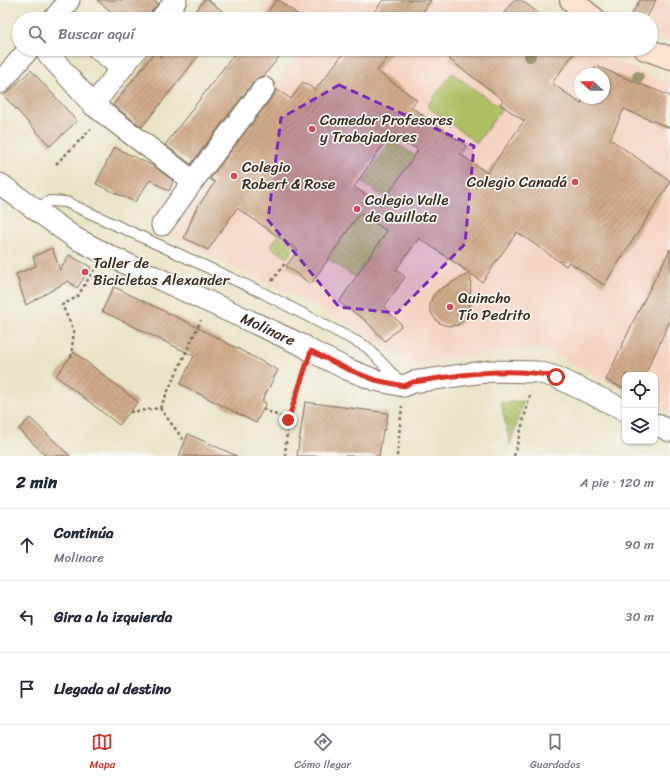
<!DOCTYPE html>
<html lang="es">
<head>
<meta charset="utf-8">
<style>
  body { margin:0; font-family:Sriracha,sans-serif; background:#f6f6f7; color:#1f2937 }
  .controls { position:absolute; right:12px; bottom:12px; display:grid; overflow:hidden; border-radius:8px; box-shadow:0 1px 3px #0004 }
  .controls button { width:36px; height:36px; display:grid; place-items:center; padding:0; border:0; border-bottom:1px solid #e0e1e3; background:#fff; color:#1f2937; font:20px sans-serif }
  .compass { position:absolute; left:574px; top:68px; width:36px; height:36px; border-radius:50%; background:#fff; box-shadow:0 1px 3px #0004; rotate:292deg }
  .stop { position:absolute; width:12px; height:12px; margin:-9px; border:3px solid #d93025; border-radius:50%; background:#fff }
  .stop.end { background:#d93025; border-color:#fff; box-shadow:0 1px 4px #0008 }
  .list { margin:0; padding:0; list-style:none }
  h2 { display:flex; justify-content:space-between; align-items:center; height:52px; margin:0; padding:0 16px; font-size:17px }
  h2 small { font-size:13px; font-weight:400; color:#747a83 }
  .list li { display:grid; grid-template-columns:26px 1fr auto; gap:12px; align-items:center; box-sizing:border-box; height:72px; padding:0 16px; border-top:1px solid #e0e1e3 }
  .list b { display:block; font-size:15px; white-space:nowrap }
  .list p { margin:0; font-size:13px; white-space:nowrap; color:#747a83 }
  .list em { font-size:13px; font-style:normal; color:#747a83 }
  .icon { flex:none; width:22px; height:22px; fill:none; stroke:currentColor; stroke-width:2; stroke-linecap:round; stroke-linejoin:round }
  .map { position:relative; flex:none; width:670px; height:456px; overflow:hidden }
  .search { position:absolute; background:#fff; box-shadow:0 1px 3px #0004; left:12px; right:12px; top:12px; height:44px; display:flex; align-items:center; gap:10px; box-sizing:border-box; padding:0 14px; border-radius:22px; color:#747a83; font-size:15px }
  .sheet { height:268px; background:#fff }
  nav { display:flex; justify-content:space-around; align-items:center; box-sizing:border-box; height:56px; border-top:1px solid #e0e1e3; background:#fff; font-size:11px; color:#747a83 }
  nav a { display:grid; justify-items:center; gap:2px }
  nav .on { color:#d93025 }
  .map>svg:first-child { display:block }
  .built { fill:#f5d3c1; fill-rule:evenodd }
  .grass { fill:url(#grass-dots); stroke:#747440 }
  .pitch { fill:#aebf63; stroke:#747440 }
  .building { fill:url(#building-hatch); fill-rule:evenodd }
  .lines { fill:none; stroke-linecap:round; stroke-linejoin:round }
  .lane-casing { stroke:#786b59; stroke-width:12 }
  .street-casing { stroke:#786b59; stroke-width:23 }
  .secondary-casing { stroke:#786b59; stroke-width:24 }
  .path { stroke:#786b59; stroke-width:2.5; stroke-dasharray:3 3; stroke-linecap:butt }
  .lane { stroke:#fff; stroke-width:10 }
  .street { stroke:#fff; stroke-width:21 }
  .secondary { stroke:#fde4d1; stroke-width:22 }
  .tree { fill:#9d9675 }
  .route { stroke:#d93025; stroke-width:5 }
  .marked { fill:#7b2cbf; fill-opacity:0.2; stroke:#7b2cbf; stroke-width:3; stroke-dasharray:8 5; stroke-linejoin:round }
  .poi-dot { fill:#d1495b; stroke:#f6f6f2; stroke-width:1.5 }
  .labels { text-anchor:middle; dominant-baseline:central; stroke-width:3.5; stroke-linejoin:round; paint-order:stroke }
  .poi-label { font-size:15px; fill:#3b2a1e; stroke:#f6f6f2; text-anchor:start }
  .street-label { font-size:15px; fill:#3b2a1e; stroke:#f6f6f2 }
</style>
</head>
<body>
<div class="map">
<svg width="670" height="456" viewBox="0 0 670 456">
  <defs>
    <pattern id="grass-dots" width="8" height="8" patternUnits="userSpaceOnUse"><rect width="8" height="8" fill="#aebf63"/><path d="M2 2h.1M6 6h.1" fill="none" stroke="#8f9b51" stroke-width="1.8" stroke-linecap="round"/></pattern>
    <pattern id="building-hatch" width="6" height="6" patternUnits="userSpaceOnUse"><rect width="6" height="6" fill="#d0ab8a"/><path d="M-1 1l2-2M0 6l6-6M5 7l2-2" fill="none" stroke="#aa8b70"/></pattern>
  </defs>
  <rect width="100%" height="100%" fill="#f6f6f2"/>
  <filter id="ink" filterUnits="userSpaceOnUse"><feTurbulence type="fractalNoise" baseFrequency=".025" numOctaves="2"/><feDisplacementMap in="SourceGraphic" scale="8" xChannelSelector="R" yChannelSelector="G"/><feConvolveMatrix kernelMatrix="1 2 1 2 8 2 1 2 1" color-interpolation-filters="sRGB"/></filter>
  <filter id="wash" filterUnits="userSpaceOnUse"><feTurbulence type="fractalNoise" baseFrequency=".012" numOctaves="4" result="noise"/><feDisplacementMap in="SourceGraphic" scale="16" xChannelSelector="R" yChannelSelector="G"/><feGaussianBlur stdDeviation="0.9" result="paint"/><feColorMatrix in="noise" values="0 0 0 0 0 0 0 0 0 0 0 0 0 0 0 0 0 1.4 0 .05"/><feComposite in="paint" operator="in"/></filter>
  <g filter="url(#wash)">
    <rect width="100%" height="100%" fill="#e9e4c6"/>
    <g class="built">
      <polygon points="271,0 521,0 546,19 256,19"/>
      <polygon points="640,0 670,0 670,42 651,35 651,19 629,19"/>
      <path d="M282 49H588L670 84V414L655 406V375H625V390L543 348 409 363 363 334 351 325 205 253 168 234 293 58ZM580 74H604V98H580Z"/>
    </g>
    <g class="grass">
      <polygon points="391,140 424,162 405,169 396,183 405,190 395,204 363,183"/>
      <polygon points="319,177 332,194 287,258 270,247"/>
      <polygon points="360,213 387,231 355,277 328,259"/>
      <polygon points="524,401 510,445 501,403"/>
    </g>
    <polygon class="pitch" points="452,73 502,109 477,143 427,106"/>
    <g id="blocks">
      <g class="building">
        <polygon points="97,0 153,0 158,4 151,12 149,19 120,19"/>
        <polygon points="204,0 208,0 233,19 190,19"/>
        <polygon points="276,0 278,0 304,19 263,19"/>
        <polygon points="383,0 431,0 417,19 369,19"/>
        <polygon points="514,0 521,0 546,19 499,19"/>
        <polygon points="640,0 656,0 646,19 629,19"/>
        <polygon points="167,49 204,49 142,127 113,105 155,52 161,57"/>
        <polygon points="238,49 285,49 264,76 259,77 254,81 191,164 165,145"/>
        <path d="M347 49H394L377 71 417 100 411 107 466 146 460 154 487 173 524 121 500 104 503 100 449 59 457 49H577L552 83 581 104 583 98H604V74H593L596 66 670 96V128L624 109 610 139 670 181V183L604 285 569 262 566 266 517 232 482 282 471 274 470 310 468 316 463 321 458 325 451 326 444 325 438 322 433 316 430 310V304L432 297 438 290 470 273 419 238 396 270 405 277 384 307 402 325 385 341 365 320 339 302 387 231 360 213 311 284 286 266 298 250 237 208 208 250 184 238 195 211 215 182 210 179 274 95 276 89 291 99 303 82 315 90ZM392 132 418 150 381 205 354 187Z"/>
        <polygon points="31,70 77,121 50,146 4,96"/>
        <polygon points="114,147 155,167 173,181 169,191 150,180 135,202 96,184"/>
        <polygon points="52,248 60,270 69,255 91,267 77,288 68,281 26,305 16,274 36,266 33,257"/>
        <polygon points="670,249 670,321 645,375 625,375 625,389 606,380 634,320"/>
        <polygon points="114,287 189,323 278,370 262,401 266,403 256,423 180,384 194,356 102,311"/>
        <polygon points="74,352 138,402 119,425 56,376"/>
        <polygon points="305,402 388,413 385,430 383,430 379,456 297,456"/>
        <polygon points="30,418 70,456 46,456 19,429"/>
        <polygon points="188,434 237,456 179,456"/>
      </g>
    </g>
  </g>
  <g filter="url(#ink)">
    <use href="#blocks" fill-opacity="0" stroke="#786b59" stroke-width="1"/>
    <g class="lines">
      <defs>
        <polyline id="lane" points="34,209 50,201 66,202 263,293 367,347 401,383"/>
        <g id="street">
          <polyline points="54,19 69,0"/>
          <polyline points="161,19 176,0"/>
          <polyline points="44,49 93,105 193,181"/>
          <polyline points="98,49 122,68"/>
          <polyline points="0,83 29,49"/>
          <polyline points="93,105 137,49"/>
          <path id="s1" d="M0 184 75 238 114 258 304 346 311 351 347 369 375 380 404 386 413 382 491 371 537 372 556 377 625 410"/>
          <polyline points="162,225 193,181 264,88"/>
          <polyline points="655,424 670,431"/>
        </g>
        <g id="secondary">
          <polyline points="571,0 595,19"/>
          <polyline points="645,49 670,58"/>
        </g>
      </defs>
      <use href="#lane" class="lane-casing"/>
      <use href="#street" class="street-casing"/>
      <use href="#secondary" class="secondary-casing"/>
      <g class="path">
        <polyline points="56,164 91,129"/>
        <polyline points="272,281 285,263"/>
        <polyline points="71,357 74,331 62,305 77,297 94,270"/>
        <polyline points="160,408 185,442"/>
        <polyline points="263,409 288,420"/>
        <polyline points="130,412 160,408 201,320"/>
        <polyline points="285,456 288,420 305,371"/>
        <polyline points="397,456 402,406"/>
        <polyline points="514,456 531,392"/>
      </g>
      <use href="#lane" class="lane"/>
      <use href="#street" class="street"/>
      <use href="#secondary" class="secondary"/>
    </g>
    <g class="tree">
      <circle cx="530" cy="56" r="6"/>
      <circle cx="638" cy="77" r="6"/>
    </g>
  </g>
  <g class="lines" filter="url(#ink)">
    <path class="route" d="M288 420 311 351 347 369 375 380 404 386 413 382C461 375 508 366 556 377"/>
  </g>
  <path class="marked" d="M339 85 474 146 465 244 397 313 339 307 268 220 281 118Z"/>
  <g class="poi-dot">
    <circle cx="312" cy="129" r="4"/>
    <circle cx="234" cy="176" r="4"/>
    <circle cx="575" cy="182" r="4"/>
    <circle cx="357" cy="209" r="4"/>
    <circle cx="85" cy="272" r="4"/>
    <circle cx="450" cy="307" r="4"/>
  </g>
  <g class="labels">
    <g class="poi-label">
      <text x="320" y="120">Comedor Profesores<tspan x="320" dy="17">y Trabajadores</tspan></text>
      <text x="242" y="167">Colegio<tspan x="242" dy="17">Robert &amp; Rose</tspan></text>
      <text x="567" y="182" text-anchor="end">Colegio Canadá</text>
      <text x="365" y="200">Colegio Valle<tspan x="365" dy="17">de Quillota</tspan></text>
      <text x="93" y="263">Taller de<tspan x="93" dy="17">Bicicletas Alexander</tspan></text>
      <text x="458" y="298">Quincho<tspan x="458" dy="17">Tío Pedrito</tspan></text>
    </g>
    <g class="street-label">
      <text stroke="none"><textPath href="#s1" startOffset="306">Molinare</textPath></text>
    </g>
  </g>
</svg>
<div class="controls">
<button><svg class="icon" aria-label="locate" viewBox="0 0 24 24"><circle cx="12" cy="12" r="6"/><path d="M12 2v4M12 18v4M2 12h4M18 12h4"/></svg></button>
<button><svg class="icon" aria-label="layers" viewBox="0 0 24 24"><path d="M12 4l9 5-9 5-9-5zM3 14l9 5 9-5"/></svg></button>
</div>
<svg class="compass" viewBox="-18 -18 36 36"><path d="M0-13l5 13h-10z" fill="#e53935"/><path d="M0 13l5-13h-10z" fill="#747a83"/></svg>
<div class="stop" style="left:556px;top:377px"></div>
<div class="stop end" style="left:288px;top:420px"></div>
<div class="search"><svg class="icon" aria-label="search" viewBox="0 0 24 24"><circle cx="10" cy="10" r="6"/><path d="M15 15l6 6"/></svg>Buscar aquí</div>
</div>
<section class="sheet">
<h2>2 min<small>A pie · 120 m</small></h2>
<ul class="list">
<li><svg class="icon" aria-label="ahead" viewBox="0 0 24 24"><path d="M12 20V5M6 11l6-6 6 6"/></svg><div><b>Continúa</b><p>Molinare</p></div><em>90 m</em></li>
<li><svg class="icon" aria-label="left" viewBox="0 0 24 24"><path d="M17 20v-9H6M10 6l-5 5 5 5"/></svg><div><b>Gira a la izquierda</b></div><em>30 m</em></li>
<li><svg class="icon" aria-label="arrive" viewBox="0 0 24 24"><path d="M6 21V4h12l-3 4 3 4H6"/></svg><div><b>Llegada al destino</b></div></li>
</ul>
</section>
<nav>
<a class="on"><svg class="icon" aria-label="map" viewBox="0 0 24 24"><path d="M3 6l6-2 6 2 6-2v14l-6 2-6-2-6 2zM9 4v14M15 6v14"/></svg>Mapa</a>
<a><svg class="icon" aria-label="directions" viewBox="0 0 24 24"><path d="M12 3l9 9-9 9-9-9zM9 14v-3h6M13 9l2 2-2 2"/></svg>Cómo llegar</a>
<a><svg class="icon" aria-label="saved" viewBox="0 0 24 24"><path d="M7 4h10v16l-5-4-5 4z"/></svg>Guardados</a>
</nav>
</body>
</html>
